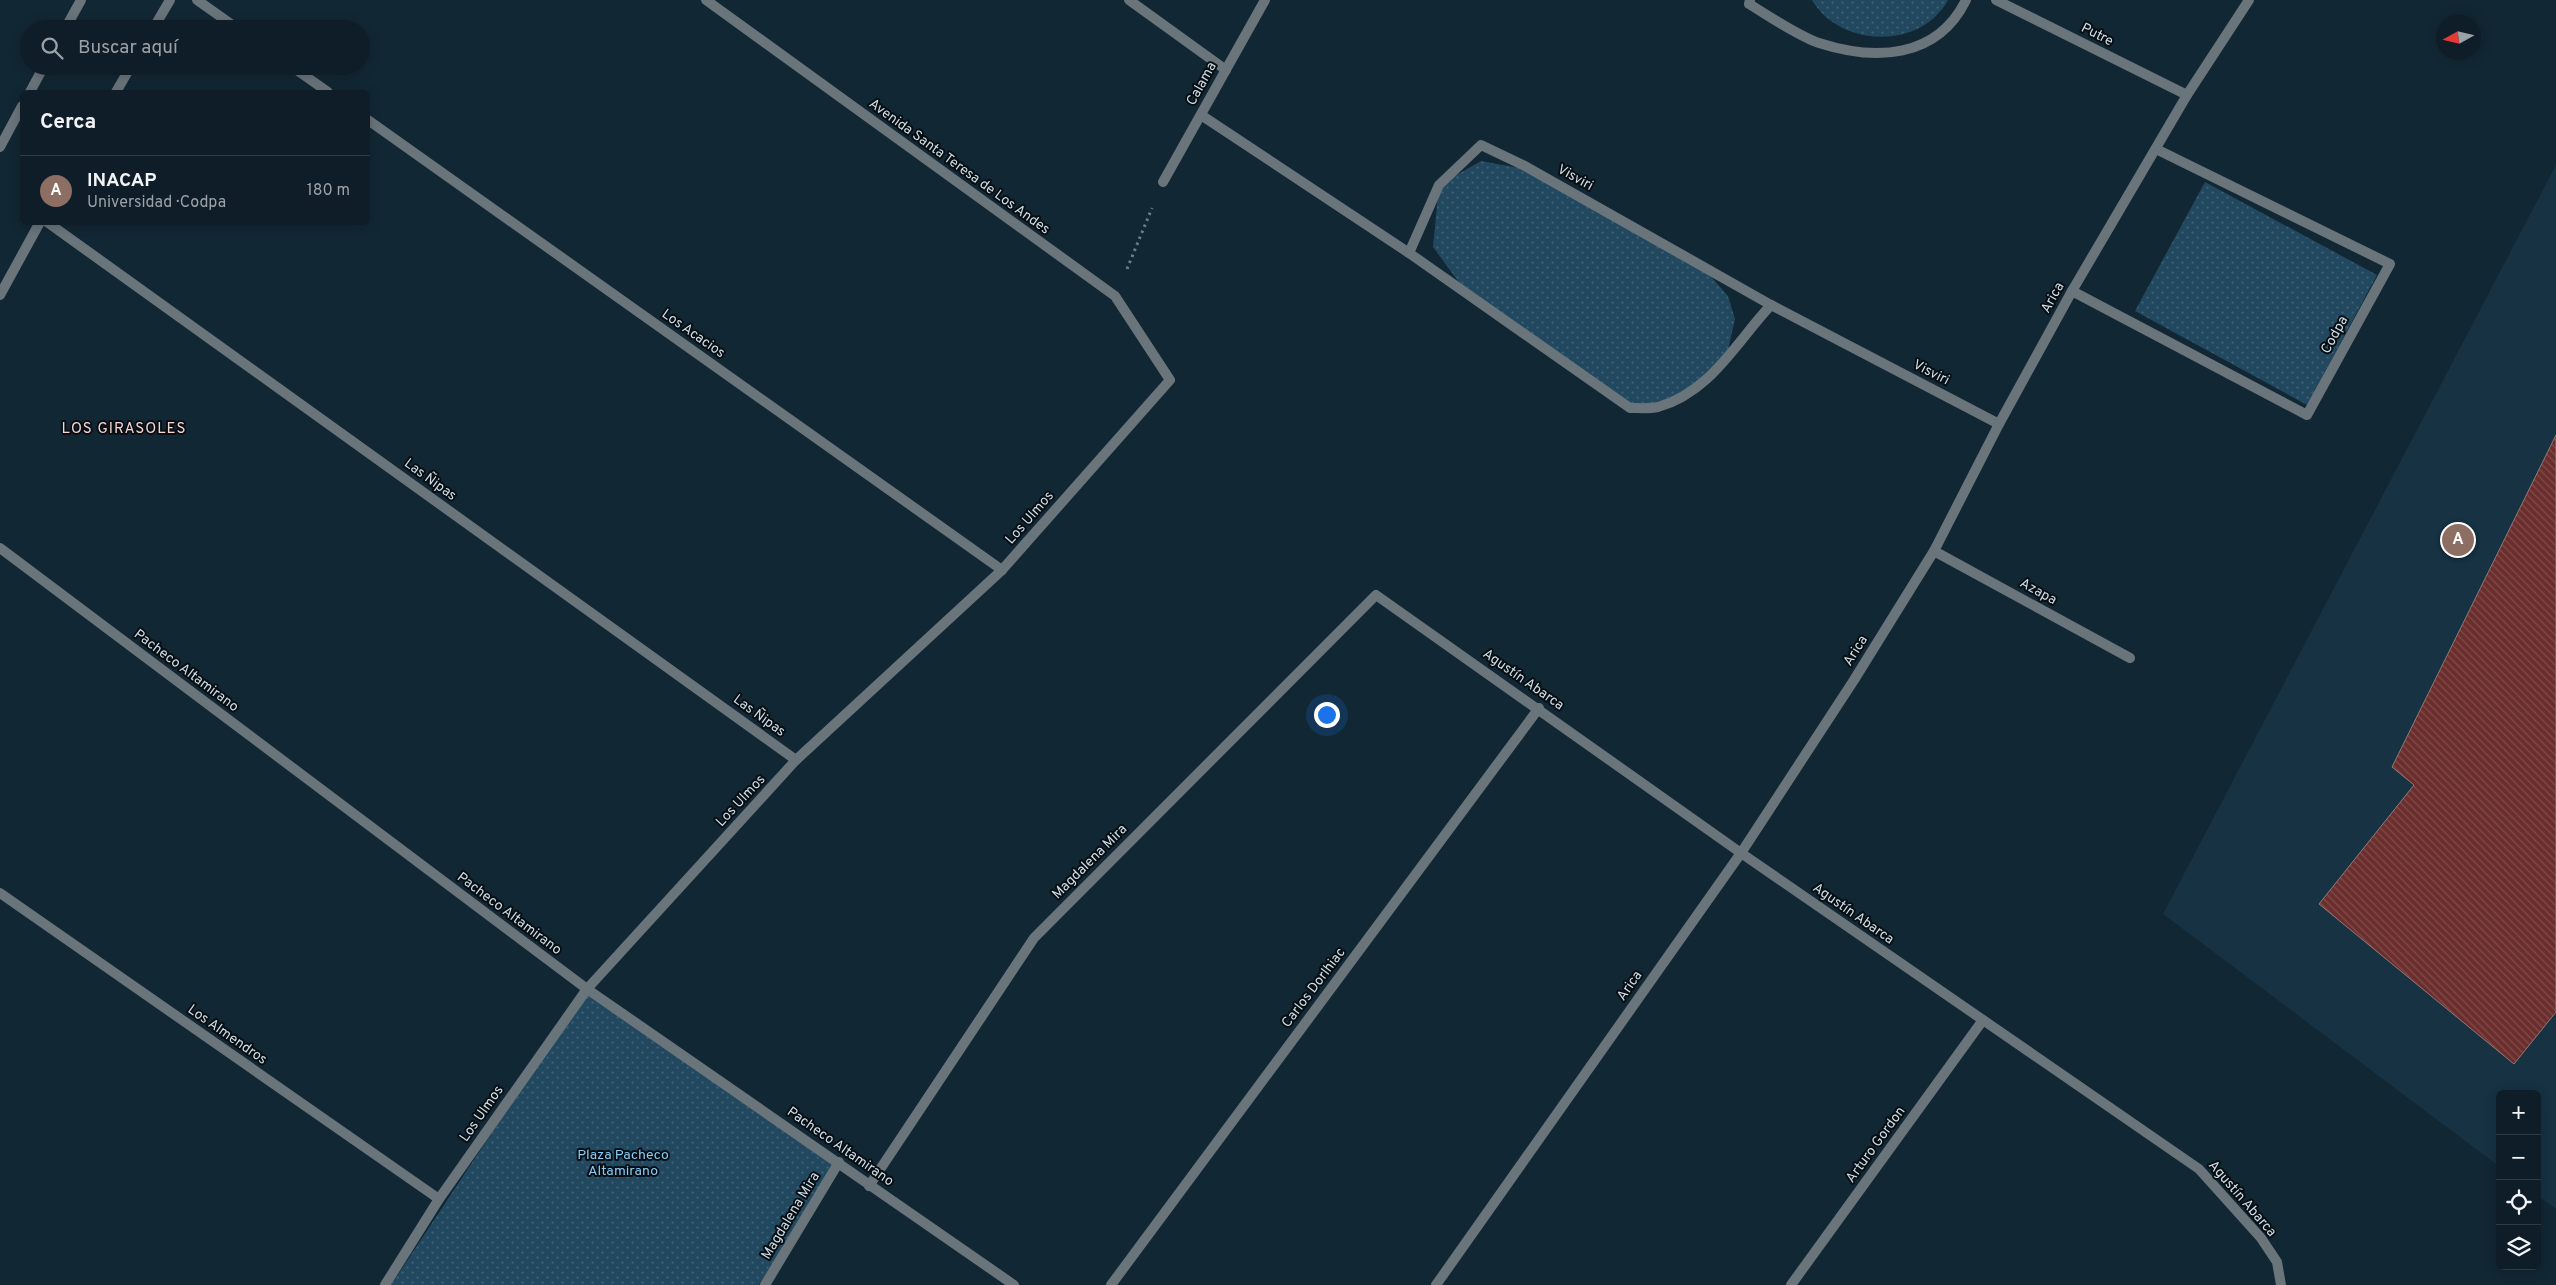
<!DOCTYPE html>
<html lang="es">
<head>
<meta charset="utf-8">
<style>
  body { margin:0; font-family:Overpass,sans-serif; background:#1c2a33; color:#f1f3f6 }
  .controls { position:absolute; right:15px; bottom:15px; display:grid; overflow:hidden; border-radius:8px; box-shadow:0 2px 12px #0003 }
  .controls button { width:45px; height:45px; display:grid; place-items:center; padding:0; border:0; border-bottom:1px solid #2e3b44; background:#0e1d27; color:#f1f3f6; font:25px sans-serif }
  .compass { position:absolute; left:2436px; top:15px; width:45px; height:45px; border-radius:50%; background:#0e1d27; box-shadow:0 2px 12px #0003; rotate:262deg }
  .you { position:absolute; left:1326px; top:714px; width:18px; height:18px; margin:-12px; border:4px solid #fff; border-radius:50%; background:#1a73e8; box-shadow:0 0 0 8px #1a73e833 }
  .badge { display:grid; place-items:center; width:32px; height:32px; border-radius:50%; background:#1a73e8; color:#fff; font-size:16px; font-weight:700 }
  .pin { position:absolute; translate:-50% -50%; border:2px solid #fff; box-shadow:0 1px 5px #0006 }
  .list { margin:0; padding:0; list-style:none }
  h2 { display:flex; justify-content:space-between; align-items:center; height:65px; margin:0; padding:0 20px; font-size:21px }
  h2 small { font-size:16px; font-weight:400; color:#9ba2a7 }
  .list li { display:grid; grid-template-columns:32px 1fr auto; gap:15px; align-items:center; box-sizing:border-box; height:70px; padding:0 20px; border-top:1px solid #2e3b44 }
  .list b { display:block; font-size:19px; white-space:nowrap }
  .list p { margin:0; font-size:16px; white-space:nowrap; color:#9ba2a7 }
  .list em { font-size:16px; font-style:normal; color:#9ba2a7 }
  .icon { flex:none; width:28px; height:28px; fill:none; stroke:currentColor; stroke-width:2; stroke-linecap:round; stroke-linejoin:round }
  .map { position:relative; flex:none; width:2556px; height:1285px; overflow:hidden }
  .search { position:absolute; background:#0e1d27; box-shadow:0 2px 12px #0003; left:20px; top:20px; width:350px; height:55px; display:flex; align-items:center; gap:12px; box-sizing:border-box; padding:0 18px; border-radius:28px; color:#9ba2a7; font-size:19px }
  .panel { position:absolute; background:#0e1d27; box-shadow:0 2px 12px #0003; left:20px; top:90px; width:350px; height:135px; border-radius:8px }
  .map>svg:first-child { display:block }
  .built { fill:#163243 }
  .park { fill:url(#park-dots) }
  .building { fill:url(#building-back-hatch); stroke:#947774 }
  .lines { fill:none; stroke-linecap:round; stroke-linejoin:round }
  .path { stroke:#6b7c87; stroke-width:3; stroke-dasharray:2.5 4; stroke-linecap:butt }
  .street { stroke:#6a747b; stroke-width:10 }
  .labels { text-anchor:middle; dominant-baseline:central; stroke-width:4; stroke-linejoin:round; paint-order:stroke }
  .street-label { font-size:14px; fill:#d0dde5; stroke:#070f15 }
  .park-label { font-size:14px; fill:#87cdf8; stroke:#070f15 }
  .neighbourhood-label { font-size:15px; letter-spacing:1px; fill:#f8d4d1; stroke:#070f15 }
</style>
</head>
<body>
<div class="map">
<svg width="2556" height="1285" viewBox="0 0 2556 1285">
  <defs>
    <pattern id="park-dots" width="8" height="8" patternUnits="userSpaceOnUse" patternTransform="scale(1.25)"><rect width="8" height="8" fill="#21485f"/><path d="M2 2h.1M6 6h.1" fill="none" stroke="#406276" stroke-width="1.8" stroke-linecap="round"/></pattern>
    <pattern id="building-back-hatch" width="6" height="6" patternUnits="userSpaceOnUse" patternTransform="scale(1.25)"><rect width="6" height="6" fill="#6b2e2d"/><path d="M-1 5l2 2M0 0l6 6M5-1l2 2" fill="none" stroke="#7f4c4b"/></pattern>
  </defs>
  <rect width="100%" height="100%" fill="#122734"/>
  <polygon class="built" points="2556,165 2556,1209 2537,1195 2537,1094 2500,1094 2500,1167 2163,914"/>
  <g class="park">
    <path d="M1812 0H1948C1921 50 1840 48 1812 0Z"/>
    <polygon points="1481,161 1536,171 1700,264 1728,296 1735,319 1726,359 1688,395 1630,408 1469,296 1433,247 1439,185"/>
    <polygon points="2205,182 2377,275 2307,405 2135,311"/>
    <polygon points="587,989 839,1162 759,1285 391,1285"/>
  </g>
  <polygon class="building" points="2556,435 2556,1012 2514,1064 2319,904 2414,785 2392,767"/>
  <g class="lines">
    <polyline class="path" points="1127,269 1152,208"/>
    <g class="street">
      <polyline points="197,0 238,29"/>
      <polyline points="1129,0 1226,70"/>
      <path d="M1750 0 1749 4C1769 16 1798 36 1819 43 1875 61 1937 59 1966 0"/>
      <polyline points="1996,0 2187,95"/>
      <polyline points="65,29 81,0"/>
      <polyline points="153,29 170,0"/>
      <polyline points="291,66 328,92"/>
      <polyline points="30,92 44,66"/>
      <polyline points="116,92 131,66"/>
      <path d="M1201 115 1409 253 1630 408C1639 408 1649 409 1658 407 1711 392 1736 342 1771 305"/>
      <polyline points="368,120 1002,570"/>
      <polyline points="0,147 22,106"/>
      <polyline points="1163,182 1265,0"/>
      <polyline points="47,222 796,760"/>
      <polyline points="1409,253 1439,185 1481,145 1525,166 1771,305 1999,424"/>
      <polyline points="2072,291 2307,415 2390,264 2156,149"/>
      <polyline points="0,295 40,222"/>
      <polyline points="0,548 587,989 1014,1285"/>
      <polyline points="1934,551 2130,658"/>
      <polyline points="0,893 439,1199"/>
      <polyline points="869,1186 1034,938 1376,595 1741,853 2199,1169 2261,1238 2277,1262 2281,1285"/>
      <polyline points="385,1285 439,1199 587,989 796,760 1002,570 1170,380 1115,296 706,0"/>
      <polyline points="765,1285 839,1162"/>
      <polyline points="1111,1285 1539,708"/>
      <polyline points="1436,1285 1741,853 1854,680 1934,551 1999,424 2072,291 2187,95 2249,0"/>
      <polyline points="1791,1285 1983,1020"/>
    </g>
  </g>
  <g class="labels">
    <g class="street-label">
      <text transform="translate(2097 35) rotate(27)">Putre</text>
      <text transform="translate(1202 84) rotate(-61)">Calama</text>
      <text transform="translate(959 167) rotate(36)">Avenida Santa Teresa de Los Andes</text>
      <text transform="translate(1575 178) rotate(29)">Visviri</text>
      <text transform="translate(2053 298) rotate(-61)">Arica</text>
      <text transform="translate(693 334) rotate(35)">Los Acacios</text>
      <text transform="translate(2335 335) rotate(-61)">Codpa</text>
      <text transform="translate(1931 373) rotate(27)">Visviri</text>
      <text transform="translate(430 480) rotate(36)">Las Ñipas</text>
      <text transform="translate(1030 518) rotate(-49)">Los Ulmos</text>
      <text transform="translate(2038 592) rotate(29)">Azapa</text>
      <text transform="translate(1856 651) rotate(-58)">Arica</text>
      <text transform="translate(186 671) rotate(37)">Pacheco Altamirano</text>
      <text transform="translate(1523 680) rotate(35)">Agustín Abarca</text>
      <text transform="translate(759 716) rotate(36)">Las Ñipas</text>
      <text transform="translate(741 801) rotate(-47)">Los Ulmos</text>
      <text transform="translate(1090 862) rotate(-45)">Magdalena Mira</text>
      <text transform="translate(509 914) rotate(37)">Pacheco Altamirano</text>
      <text transform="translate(1853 914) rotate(35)">Agustín Abarca</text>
      <text transform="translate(1630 986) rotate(-55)">Arica</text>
      <text transform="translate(1314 988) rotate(-53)">Carlos Dorlhiac</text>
      <text transform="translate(227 1035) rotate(35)">Los Almendros</text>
      <text transform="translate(482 1114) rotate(-55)">Los Ulmos</text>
      <text transform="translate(1876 1145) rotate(-54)">Arturo Gordon</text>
      <text transform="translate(840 1147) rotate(35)">Pacheco Altamirano</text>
      <text transform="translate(2242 1199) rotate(49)">Agustín Abarca</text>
      <text transform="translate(791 1216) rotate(-59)">Magdalena Mira</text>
    </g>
    <g class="park-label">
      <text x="623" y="1155">Plaza Pacheco<tspan x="623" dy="16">Altamirano</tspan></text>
    </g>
    <g class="neighbourhood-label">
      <text x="124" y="429">LOS GIRASOLES</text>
    </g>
  </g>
</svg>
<div class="controls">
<button>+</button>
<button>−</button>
<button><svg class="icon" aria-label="locate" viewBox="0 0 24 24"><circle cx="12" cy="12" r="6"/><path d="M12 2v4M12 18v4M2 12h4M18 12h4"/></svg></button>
<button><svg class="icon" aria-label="layers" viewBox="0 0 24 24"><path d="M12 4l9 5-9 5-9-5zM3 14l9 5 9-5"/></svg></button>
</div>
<svg class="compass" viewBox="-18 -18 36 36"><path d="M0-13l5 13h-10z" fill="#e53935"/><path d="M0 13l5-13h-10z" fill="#9ba2a7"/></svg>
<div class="you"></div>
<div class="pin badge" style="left:2458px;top:540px;background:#8d6e63">A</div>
<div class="search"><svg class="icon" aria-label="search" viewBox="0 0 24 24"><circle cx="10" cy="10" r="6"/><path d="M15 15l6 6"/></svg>Buscar aquí</div>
<section class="panel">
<h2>Cerca<small></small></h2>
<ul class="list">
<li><span class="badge" style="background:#8d6e63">A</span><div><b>INACAP</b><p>Universidad · Codpa</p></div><em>180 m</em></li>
</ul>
</section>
</div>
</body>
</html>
